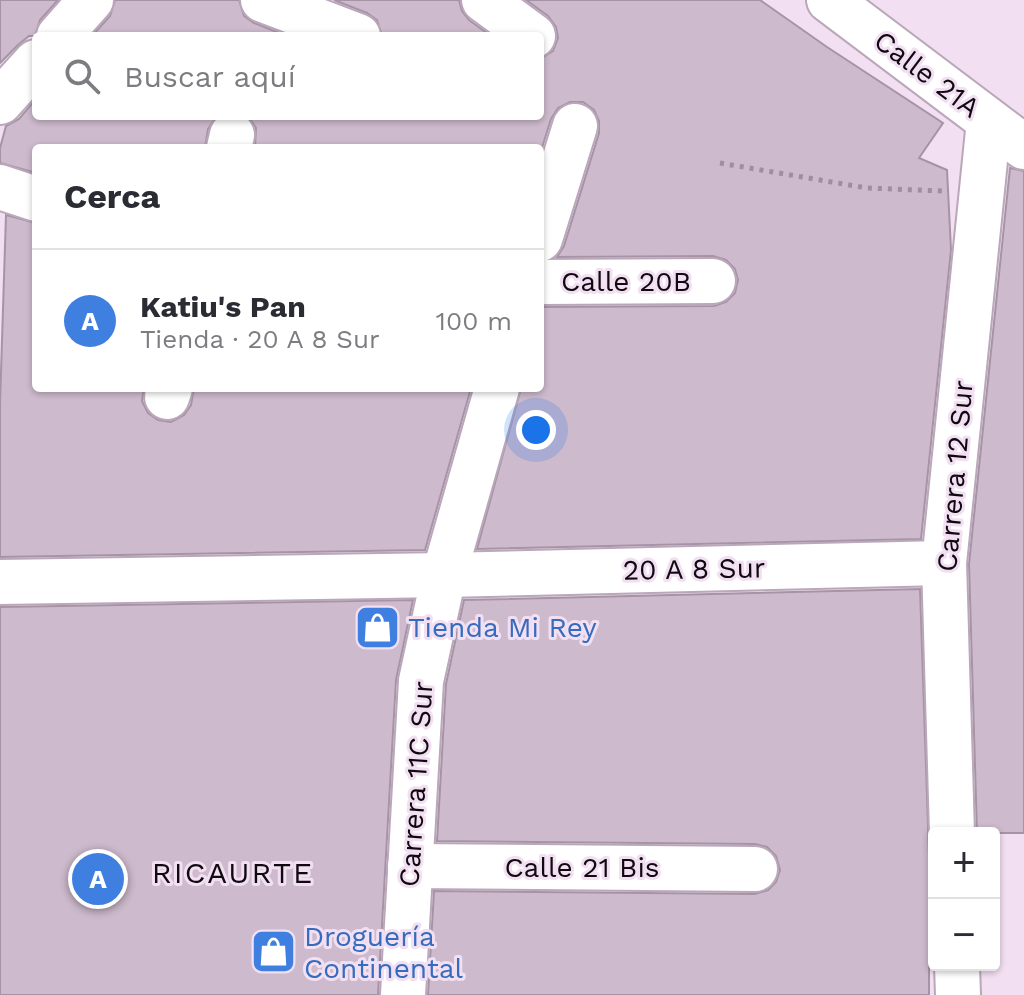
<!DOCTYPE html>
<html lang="es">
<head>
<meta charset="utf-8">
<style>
  body { margin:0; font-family:"Work Sans",sans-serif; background:#f7f7f7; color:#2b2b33 }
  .controls { position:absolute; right:24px; bottom:24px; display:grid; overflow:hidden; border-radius:8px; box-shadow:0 2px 6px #0004 }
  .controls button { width:72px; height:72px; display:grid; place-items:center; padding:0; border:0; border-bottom:2px solid #e1e1e2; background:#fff; color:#2b2b33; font:40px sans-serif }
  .you { position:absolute; left:536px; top:430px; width:28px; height:28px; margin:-20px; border:6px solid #fff; border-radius:50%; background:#1a73e8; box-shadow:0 0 0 12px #1a73e833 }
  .badge { display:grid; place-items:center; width:52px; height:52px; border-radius:50%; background:#0773da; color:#fff; font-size:26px; font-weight:700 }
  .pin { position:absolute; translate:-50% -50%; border:4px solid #fff; box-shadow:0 2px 8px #0006 }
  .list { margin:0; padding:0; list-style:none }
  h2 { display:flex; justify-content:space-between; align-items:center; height:104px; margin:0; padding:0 32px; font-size:34px }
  h2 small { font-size:26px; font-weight:400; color:#7c7c81 }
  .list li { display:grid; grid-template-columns:52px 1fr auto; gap:24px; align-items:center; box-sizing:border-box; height:144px; padding:0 32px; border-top:2px solid #e1e1e2 }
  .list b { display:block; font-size:30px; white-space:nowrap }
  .list p { margin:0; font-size:26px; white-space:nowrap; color:#7c7c81 }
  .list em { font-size:26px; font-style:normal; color:#7c7c81 }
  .icon { flex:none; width:44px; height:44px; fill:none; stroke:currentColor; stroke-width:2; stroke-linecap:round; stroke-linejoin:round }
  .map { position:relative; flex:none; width:1024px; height:995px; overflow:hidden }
  .search { position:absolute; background:#fff; box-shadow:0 2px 6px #0004; left:32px; top:32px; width:512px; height:88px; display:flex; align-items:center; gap:20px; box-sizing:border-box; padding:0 28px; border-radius:8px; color:#7c7c81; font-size:30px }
  .panel { position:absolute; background:#fff; box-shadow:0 2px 6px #0004; left:32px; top:144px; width:512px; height:248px; border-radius:8px }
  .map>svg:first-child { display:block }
  .building { fill:#cdbacd; stroke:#a694a6; stroke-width:2 }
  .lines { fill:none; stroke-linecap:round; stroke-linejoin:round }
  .minor-casing { stroke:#baa8ba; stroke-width:48 }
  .path { stroke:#9d8f9d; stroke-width:5; stroke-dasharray:4 6; stroke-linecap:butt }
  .minor { stroke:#fff; stroke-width:44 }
  .labels { text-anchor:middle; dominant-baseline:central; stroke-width:6; stroke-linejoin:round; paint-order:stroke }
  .street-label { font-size:28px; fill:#100a10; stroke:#f2dff2 }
  .shop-label { font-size:28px; fill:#366cbe; stroke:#f2dff2; text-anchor:start }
  .neighbourhood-label { font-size:30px; letter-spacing:2px; fill:#100a10; stroke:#f2dff2 }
</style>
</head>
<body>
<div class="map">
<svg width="1024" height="995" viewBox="0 0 1024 995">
  <rect width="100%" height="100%" fill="#f2dff2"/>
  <g class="building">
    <polygon points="0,0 58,0 40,20 35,36 29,36 18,45 0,63"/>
    <polygon points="115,0 239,0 244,16 254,23 287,36 92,36 110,16"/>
    <polygon points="334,0 459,0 462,11 469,20 491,36 382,36 377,20 367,13"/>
    <polygon points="526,0 760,0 827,47 943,123 919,158 947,170 951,250 921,539 477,549 521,388 540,388 540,316 542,307 714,306 726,302 735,293 738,280 735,269 726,260 713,256 557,257 564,246 599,133 599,121 594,110 583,102 570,102 558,108 551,119 540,154 540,148 255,148 256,128 248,116 540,116 540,59 553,51 558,38 556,27 548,16"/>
    <polygon points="36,99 36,116 217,116 208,129 205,148 36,148 36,173 0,163 0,148 6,126 19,119"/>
    <polygon points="1010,168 1024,171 1024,833 977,833 969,564"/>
    <polygon points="6,215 36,223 36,388 144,388 142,401 148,413 158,420 171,422 184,415 191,405 194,388 471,388 425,550 0,557 0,403"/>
    <polygon points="920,589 929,856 929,995 428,995 434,891 755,894 768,890 776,882 780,870 776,856 767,847 755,844 437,841 446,684 464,600"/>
    <polygon points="413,600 396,680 378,995 0,995 0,607"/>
  </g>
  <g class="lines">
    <defs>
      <g id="minor">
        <polyline points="263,0 358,36"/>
        <polyline points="484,0 533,36"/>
        <polyline points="829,0 1024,147"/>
        <polyline points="59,36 91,0"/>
        <polyline points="0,102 36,62"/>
        <polyline points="229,148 232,135"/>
        <polyline points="0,187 36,199"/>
        <polyline points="540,239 575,126"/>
        <polyline points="540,282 713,281"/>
        <polyline points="167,397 170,388"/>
        <polyline points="0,582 444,575 944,563"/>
        <polyline points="952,833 944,563 989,121"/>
        <polyline points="410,866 755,869"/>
        <polyline points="957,965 958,995"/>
        <polyline points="403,995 421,681 444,575 497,388"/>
      </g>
    </defs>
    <use href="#minor" class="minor-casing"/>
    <polyline class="path" points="720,163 867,188 942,191"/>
    <use href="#minor" class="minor"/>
  </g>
  <defs>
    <symbol id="shop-square" viewBox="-11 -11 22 22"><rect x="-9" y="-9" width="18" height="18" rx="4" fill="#3f7fe0" stroke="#f2dff2"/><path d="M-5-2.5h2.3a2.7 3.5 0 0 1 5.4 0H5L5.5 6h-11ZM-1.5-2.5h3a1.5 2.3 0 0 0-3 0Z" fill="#fff"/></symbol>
  </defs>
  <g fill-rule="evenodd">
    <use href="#shop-square" x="352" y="602" width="51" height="51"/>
    <use href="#shop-square" x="248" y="926" width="51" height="51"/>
  </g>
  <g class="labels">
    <g class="street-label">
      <text transform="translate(927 74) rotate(37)">Calle 21A</text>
      <text x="626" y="281">Calle 20B</text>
      <text transform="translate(955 476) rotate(-85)">Carrera 12 Sur</text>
      <text transform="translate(694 569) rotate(-1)">20 A 8 Sur</text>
      <text transform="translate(416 784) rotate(-86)">Carrera 11C Sur</text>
      <text x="582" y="867">Calle 21 Bis</text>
    </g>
    <g class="shop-label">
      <text x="408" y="627">Tienda Mi Rey</text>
      <text x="304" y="936">Droguería<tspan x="304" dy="32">Continental</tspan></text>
    </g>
    <g class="neighbourhood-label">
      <text x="233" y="872">RICAURTE</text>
    </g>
  </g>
</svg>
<div class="controls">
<button>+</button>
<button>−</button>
</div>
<div class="you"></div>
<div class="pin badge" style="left:98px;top:879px;background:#3f7fe0">A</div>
<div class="search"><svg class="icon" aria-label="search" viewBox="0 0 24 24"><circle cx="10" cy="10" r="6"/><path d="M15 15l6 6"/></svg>Buscar aquí</div>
<section class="panel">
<h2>Cerca<small></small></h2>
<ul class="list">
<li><span class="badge" style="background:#3f7fe0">A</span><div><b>Katiu's Pan</b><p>Tienda · 20 A 8 Sur</p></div><em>100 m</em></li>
</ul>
</section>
</div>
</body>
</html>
